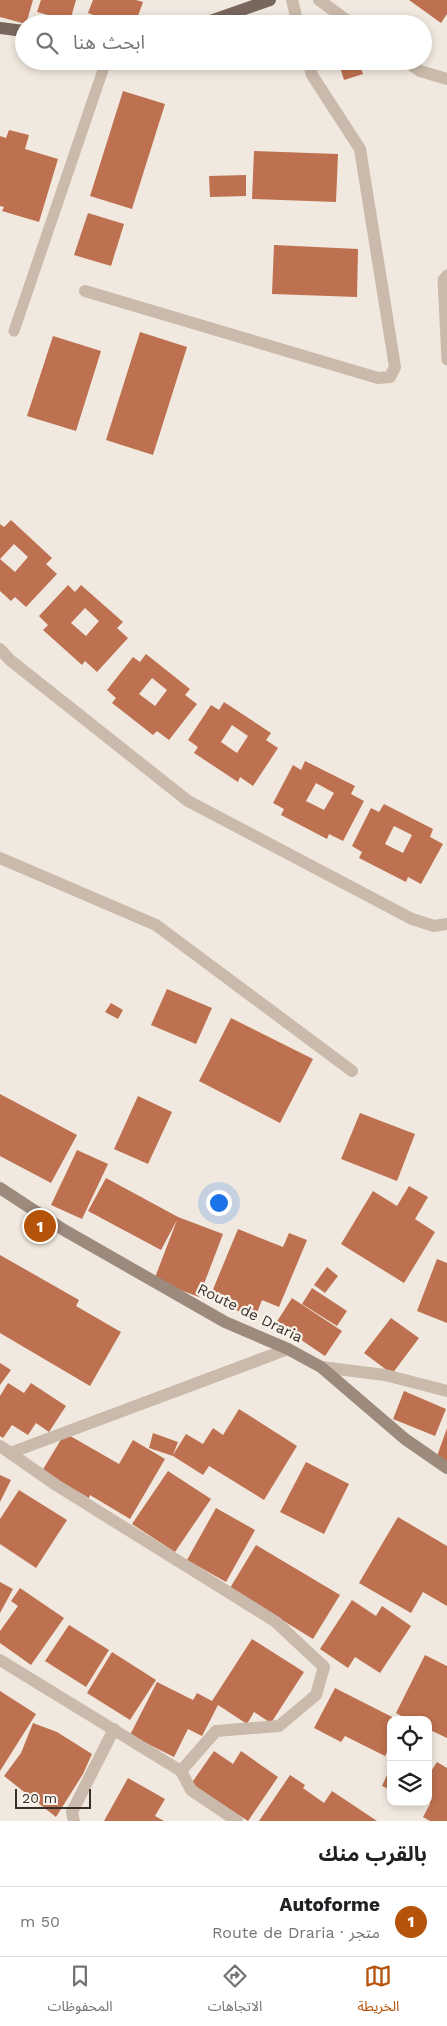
<!DOCTYPE html>
<html lang="ar">
<head>
<meta charset="utf-8">
<style>
  body { margin:0; font-family:"Work Sans","Noto Sans Arabic",sans-serif; background:#f2f2f2; color:#202124; direction:rtl }
  .controls { position:absolute; right:15px; bottom:15px; display:grid; overflow:hidden; border-radius:10px; box-shadow:0 2px 8px #0003 }
  .controls button { width:45px; height:45px; display:grid; place-items:center; padding:0; border:0; border-bottom:1px solid #e0e0e0; background:#fff; color:#202124; font:25px sans-serif }
  .scale { position:absolute; left:15px; bottom:12px; width:76px; box-sizing:border-box; padding-left:5px; border:2px solid #372f2a; border-top:0; font-size:14px; line-height:18px; white-space:nowrap; color:#372f2a; -webkit-text-stroke:4px #f9f3eb; paint-order:stroke }
  .you { position:absolute; left:218px; top:1202px; width:18px; height:18px; margin:-12px; border:4px solid #fff; border-radius:50%; background:#1a73e8; box-shadow:0 0 0 8px #1a73e833 }
  .badge { display:grid; place-items:center; width:32px; height:32px; border-radius:50%; background:#b45309; color:#fff; font-size:16px; font-weight:700 }
  .pin { position:absolute; translate:-50% -50%; border:2px solid #fff; box-shadow:0 1px 5px #0006 }
  .list { margin:0; padding:0; list-style:none }
  h2 { display:flex; justify-content:space-between; align-items:center; height:65px; margin:0; padding:0 20px; font-size:21px }
  h2 small { font-size:16px; font-weight:400; color:#757577 }
  .list li { display:grid; grid-template-columns:32px 1fr auto; gap:15px; align-items:center; box-sizing:border-box; height:70px; padding:0 20px; border-top:1px solid #e0e0e0 }
  .list b { display:block; font-size:19px; white-space:nowrap }
  .list p { margin:0; font-size:16px; white-space:nowrap; color:#757577 }
  .list em { font-size:16px; font-style:normal; color:#757577 }
  .icon { flex:none; width:28px; height:28px; fill:none; stroke:currentColor; stroke-width:2; stroke-linecap:round; stroke-linejoin:round }
  .map { position:relative; flex:none; width:447px; height:1821px; overflow:hidden; direction:ltr }
  .search { position:absolute; background:#fff; box-shadow:0 2px 8px #0003; left:15px; right:15px; top:15px; height:55px; display:flex; align-items:center; gap:12px; box-sizing:border-box; padding:0 18px; border-radius:28px; color:#757577; font-size:19px }
  .sheet { height:135px; background:#fff }
  nav { display:flex; justify-content:space-around; align-items:center; box-sizing:border-box; height:70px; border-top:1px solid #e0e0e0; background:#fff; font-size:14px; color:#757577 }
  nav a { display:grid; justify-items:center; gap:2px }
  nav .on { color:#b45309 }
  .map>svg:first-child { display:block }
  .building { fill:#be7150; fill-rule:evenodd }
  .lines { fill:none; stroke-linecap:round; stroke-linejoin:round }
  .service { stroke:#c9baab; stroke-width:11 }
  .minor { stroke:#c9baab; stroke-width:12 }
  .secondary { stroke:#9c8a7d; stroke-width:12 }
  .primary { stroke:#78675c; stroke-width:12 }
  .labels { text-anchor:middle; dominant-baseline:central; stroke-width:4.5; stroke-linejoin:round; paint-order:stroke }
  .street-label { font-size:15px; fill:#372f2a; stroke:#f9f3eb }
</style>
</head>
<body>
<div class="map">
<svg width="447" height="1821" viewBox="0 0 447 1821">
  <rect width="100%" height="100%" fill="#f1e9df"/>
  <g class="building">
    <polygon points="0,0 33,0 26,24 0,17"/>
    <polygon points="41,0 76,0 70,21 37,12"/>
    <polygon points="93,0 136,0 143,2 135,24 118,24 88,13"/>
    <polygon points="409,0 447,0 447,14 441,23"/>
    <polygon points="338,61 358,61 363,74 344,80"/>
    <polygon points="123,91 165,104 132,209 90,196"/>
    <polygon points="9,130 29,135 25,149 58,159 39,222 2,211 4,207 0,206 0,136 6,138"/>
    <polygon points="254,151 338,154 336,202 252,199"/>
    <polygon points="246,175 246,196 210,197 209,176"/>
    <polygon points="88,213 124,224 111,266 74,255"/>
    <polygon points="274,245 358,249 357,297 272,294"/>
    <polygon points="140,332 187,347 153,455 106,440"/>
    <polygon points="53,336 101,351 76,431 27,416"/>
    <polygon points="11,520 52,558 46,564 57,574 26,607 15,597 11,601 0,591 0,559 15,572 28,557 14,544 0,559 0,524 4,527"/>
    <path d="M68 585 75 592 81 585 123 622 117 628 128 638 97 672 85 661 82 665 43 630 48 625 39 616ZM85 608 99 621 86 636 71 623Z"/>
    <path d="M146 654 190 689 185 695 197 704 169 740 157 731 153 735 112 703 116 698 107 690 133 657 140 662ZM152 678 167 690 155 706 139 694Z"/>
    <path d="M224 702 271 733 266 740 278 748 253 786 240 777 238 782 194 753 198 747 188 740 211 705 219 710ZM232 725 248 736 237 753 221 742Z"/>
    <path d="M305 761 355 786 351 794 364 801 343 841 329 834 327 839 281 815 284 809 273 803 293 765 301 770ZM316 783 334 793 324 810 306 801Z"/>
    <path d="M384 804 433 829 430 837 443 844 421 884 408 877 406 882 359 858 362 852 352 846 371 808 379 812ZM394 826 412 835 403 853 385 844Z"/>
    <polygon points="167,989 212,1008 196,1044 151,1025"/>
    <polygon points="111,1003 123,1010 118,1019 105,1012"/>
    <polygon points="231,1018 313,1059 280,1123 199,1081"/>
    <polygon points="0,1094 77,1135 51,1183 0,1156"/>
    <polygon points="138,1096 172,1112 148,1164 114,1149"/>
    <polygon points="360,1113 415,1134 397,1181 341,1159"/>
    <polygon points="77,1150 108,1164 82,1219 51,1205"/>
    <polygon points="106,1178 178,1217 223,1234 199,1297 154,1280 177,1220 161,1250 88,1211"/>
    <polygon points="409,1186 428,1197 415,1219 435,1232 404,1283 341,1244 373,1191 397,1206"/>
    <polygon points="238,1229 283,1247 289,1233 307,1240 279,1307 262,1300 255,1318 209,1299"/>
    <polygon points="0,1255 79,1300 76,1306 121,1332 90,1386 0,1333"/>
    <polygon points="437,1259 447,1263 447,1323 417,1311"/>
    <polygon points="327,1267 338,1276 325,1293 314,1285"/>
    <polygon points="312,1288 347,1311 337,1326 302,1304"/>
    <polygon points="292,1298 342,1331 325,1356 276,1323"/>
    <polygon points="391,1318 419,1338 392,1374 364,1353"/>
    <polygon points="0,1363 11,1370 0,1385"/>
    <polygon points="8,1383 24,1393 31,1383 66,1406 49,1432 36,1423 28,1435 12,1425 3,1438 0,1436 0,1396"/>
    <polygon points="404,1391 446,1409 435,1436 393,1419"/>
    <polygon points="239,1409 297,1446 264,1500 209,1466 203,1475 173,1456 149,1448 153,1433 178,1442 173,1455 186,1434 203,1444 213,1428 223,1435"/>
    <polygon points="447,1428 447,1463 436,1459"/>
    <polygon points="65,1433 119,1464 133,1440 165,1459 130,1519 90,1495 89,1498 42,1471"/>
    <polygon points="306,1462 349,1484 324,1534 280,1512"/>
    <polygon points="168,1471 211,1499 175,1552 132,1524"/>
    <polygon points="0,1475 11,1480 0,1502"/>
    <polygon points="19,1490 67,1520 36,1568 0,1544 0,1519"/>
    <polygon points="216,1508 255,1530 226,1582 187,1560"/>
    <polygon points="398,1517 447,1546 447,1606 423,1592 411,1613 359,1583"/>
    <polygon points="256,1545 340,1595 313,1639 230,1588"/>
    <polygon points="0,1582 13,1589 0,1613"/>
    <polygon points="20,1588 64,1618 31,1665 0,1643 0,1631 18,1606 11,1601"/>
    <polygon points="352,1600 376,1616 382,1606 411,1626 380,1673 355,1657 348,1668 320,1649"/>
    <polygon points="69,1625 109,1650 86,1687 45,1661"/>
    <polygon points="252,1639 304,1672 271,1723 254,1712 247,1724 218,1705 202,1736 188,1729 174,1757 130,1735 157,1682 193,1700 197,1693 212,1701"/>
    <polygon points="112,1652 156,1680 130,1720 87,1693"/>
    <polygon points="425,1655 447,1666 447,1738 428,1729 428,1720 409,1720 396,1713"/>
    <polygon points="335,1688 398,1720 391,1720 391,1745 385,1756 345,1736 341,1742 314,1728"/>
    <polygon points="0,1691 36,1714 0,1771"/>
    <polygon points="33,1723 57,1732 92,1754 83,1774 56,1817 4,1776 21,1753"/>
    <polygon points="214,1751 233,1764 241,1751 278,1777 248,1821 191,1784"/>
    <polygon points="437,1762 447,1768 447,1821 430,1821 423,1817 430,1804 428,1776"/>
    <polygon points="391,1766 391,1790 382,1786"/>
    <polygon points="290,1775 305,1785 303,1788 324,1803 332,1791 377,1821 259,1821"/>
    <polygon points="128,1778 165,1799 155,1816 164,1821 104,1821"/>
  </g>
  <g class="lines">
    <g class="service">
      <polyline points="447,275 443,280 447,360"/>
      <polyline points="14,331 106,61"/>
    </g>
    <g class="minor">
      <polyline points="292,0 298,24"/>
      <polyline points="319,0 352,24"/>
      <polyline points="405,61 420,71 447,79"/>
      <polyline points="85,291 378,378 390,377 395,367 360,149 312,75 308,61"/>
      <polyline points="0,649 10,660 188,801 412,919 434,926 447,924"/>
      <polyline points="0,858 156,925 352,1071"/>
      <polyline points="321,1367 385,1375 447,1391"/>
      <polyline points="0,1446 56,1485 276,1622 324,1667 316,1695 279,1726 216,1731 181,1771 0,1660"/>
      <polyline points="10,1453 288,1349"/>
      <polyline points="181,1771 191,1790 237,1821"/>
      <polyline points="74,1821 72,1812 114,1729"/>
    </g>
    <polyline class="secondary" points="0,1188 64,1230 225,1322 288,1349 321,1367 405,1439 447,1468"/>
    <g class="primary">
      <polyline points="202,24 270,0"/>
      <polyline points="0,28 24,31"/>
    </g>
  </g>
  <g class="labels">
    <g class="street-label">
      <text transform="translate(250 1313) rotate(26)">Route de Draria</text>
    </g>
  </g>
</svg>
<div class="controls">
<button><svg class="icon" aria-label="locate" viewBox="0 0 24 24"><circle cx="12" cy="12" r="6"/><path d="M12 2v4M12 18v4M2 12h4M18 12h4"/></svg></button>
<button><svg class="icon" aria-label="layers" viewBox="0 0 24 24"><path d="M12 4l9 5-9 5-9-5zM3 14l9 5 9-5"/></svg></button>
</div>
<div class="scale">20 m</div>
<div class="you"></div>
<div class="pin badge" style="left:40px;top:1226px">1</div>
<div class="search"><svg class="icon" aria-label="search" viewBox="0 0 24 24"><circle cx="10" cy="10" r="6"/><path d="M15 15l6 6"/></svg>ابحث هنا</div>
</div>
<section class="sheet">
<h2>بالقرب منك<small></small></h2>
<ul class="list">
<li><span class="badge">1</span><div><b>Autoforme</b><p>متجر · Route de Draria</p></div><em>50 m</em></li>
</ul>
</section>
<nav>
<a class="on"><svg class="icon" aria-label="map" viewBox="0 0 24 24"><path d="M3 6l6-2 6 2 6-2v14l-6 2-6-2-6 2zM9 4v14M15 6v14"/></svg>الخريطة</a>
<a><svg class="icon" aria-label="directions" viewBox="0 0 24 24"><path d="M12 3l9 9-9 9-9-9zM9 14v-3h6M13 9l2 2-2 2"/></svg>الاتجاهات</a>
<a><svg class="icon" aria-label="saved" viewBox="0 0 24 24"><path d="M7 4h10v16l-5-4-5 4z"/></svg>المحفوظات</a>
</nav>
</body>
</html>
